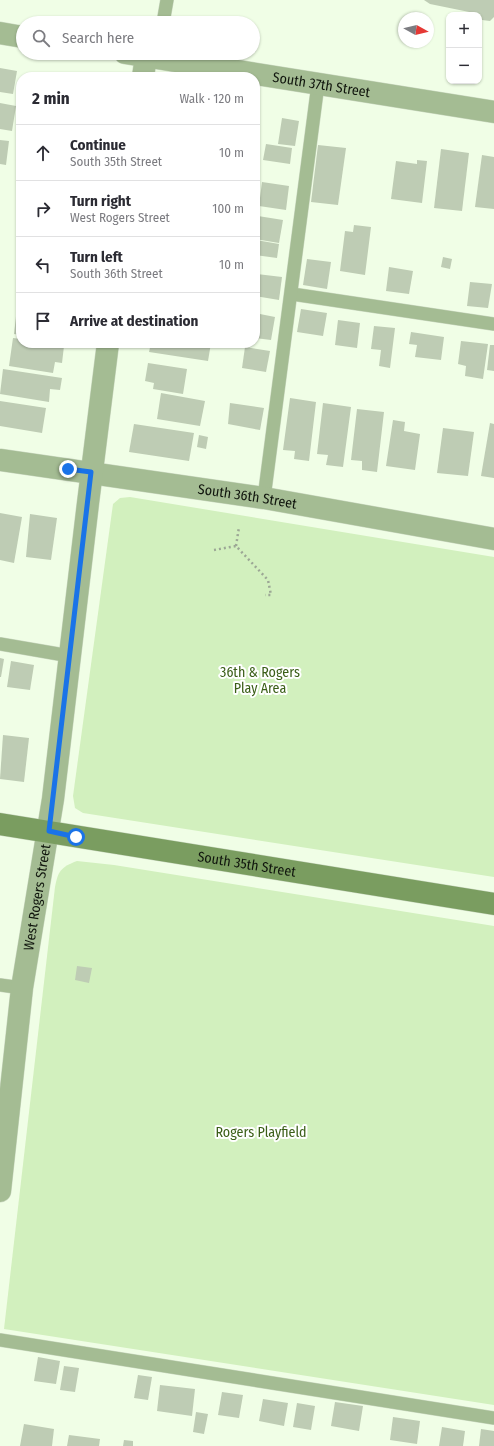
<!DOCTYPE html>
<html lang="en">
<head>
<meta charset="utf-8">
<style>
  body { margin:0; font-family:"Fira Sans Condensed",sans-serif; background:#f2f2f3; color:#2b2b33 }
  .controls { position:absolute; right:12px; top:12px; display:grid; overflow:hidden; border-radius:8px; box-shadow:0 1px 3px #0004 }
  .controls button { width:36px; height:36px; display:grid; place-items:center; padding:0; border:0; border-bottom:1px solid #e1e1e2; background:#fff; color:#2b2b33; font:20px sans-serif }
  .compass { position:absolute; left:398px; top:12px; width:36px; height:36px; border-radius:50%; background:#fff; box-shadow:0 1px 3px #0004; rotate:98deg }
  .stop { position:absolute; width:12px; height:12px; margin:-9px; border:3px solid #1a73e8; border-radius:50%; background:#fff }
  .stop.end { background:#1a73e8; border-color:#fff; box-shadow:0 1px 4px #0008 }
  .list { margin:0; padding:0; list-style:none }
  h2 { display:flex; justify-content:space-between; align-items:center; height:52px; margin:0; padding:0 16px; font-size:17px }
  h2 small { font-size:13px; font-weight:400; color:#7c7c81 }
  .list li { display:grid; grid-template-columns:26px 1fr auto; gap:12px; align-items:center; box-sizing:border-box; height:56px; padding:0 16px; border-top:1px solid #e1e1e2 }
  .list b { display:block; font-size:15px; white-space:nowrap }
  .list p { margin:0; font-size:13px; white-space:nowrap; color:#7c7c81 }
  .list em { font-size:13px; font-style:normal; color:#7c7c81 }
  .icon { flex:none; width:22px; height:22px; fill:none; stroke:currentColor; stroke-width:2; stroke-linecap:round; stroke-linejoin:round }
  .map { position:relative; flex:none; width:494px; height:1446px; overflow:hidden }
  .search { position:absolute; background:#fff; box-shadow:0 1px 3px #0004; left:16px; top:16px; width:244px; height:44px; display:flex; align-items:center; gap:10px; box-sizing:border-box; padding:0 14px; border-radius:22px; color:#7c7c81; font-size:15px }
  .panel { position:absolute; background:#fff; box-shadow:0 1px 3px #0004; left:16px; top:72px; width:244px; height:276px; border-radius:16px }
  .map>svg:first-child { display:block }
  .green { fill:#d2f0be }
  .building { fill:#beccb4 }
  .lines { fill:none; stroke-linecap:round; stroke-linejoin:round }
  .lane-casing { stroke:#ccd9c3; stroke-width:14 }
  .street-casing { stroke:#ccd9c3; stroke-width:23 }
  .secondary-casing { stroke:#ccd9c3; stroke-width:23 }
  .path { stroke:#9ca795; stroke-width:2.5; stroke-dasharray:2 3; stroke-linecap:butt }
  .lane { stroke:#a4bc93; stroke-width:13 }
  .street { stroke:#a4bc93; stroke-width:22 }
  .secondary { stroke:#7a9d60; stroke-width:22 }
  .route { stroke:#1a73e8; stroke-width:5 }
  .labels { text-anchor:middle; dominant-baseline:central; stroke-width:4; stroke-linejoin:round; paint-order:stroke }
  .street-label { font-size:14px; fill:#10150d; stroke:#fff }
  .park-label { font-size:14px; fill:#3a5e17; stroke:#fff }
</style>
</head>
<body>
<div class="map">
<svg width="494" height="1446" viewBox="0 0 494 1446">
  <rect width="100%" height="100%" fill="#f0fee6"/>
  <g class="green">
    <polygon points="130,497 494,557 494,877 83,813 75,808 73,796 113,504 120,498"/>
    <path d="M77 861 114 865 494 926V1405L4 1329 55 887C58 871 61 867 77 861Z"/>
  </g>
  <g class="building">
    <polygon points="424,0 494,0 494,17 490,21 482,20 479,14 430,4"/>
    <polygon points="0,68 17,71 13,94 0,92"/>
    <polygon points="0,103 16,106 12,131 0,129"/>
    <polygon points="282,118 299,121 295,146 278,144"/>
    <polygon points="0,140 9,141 6,165 0,164"/>
    <polygon points="266,144 292,148 290,164 263,160"/>
    <polygon points="318,145 346,148 338,205 311,202"/>
    <polygon points="441,149 469,153 462,211 434,208"/>
    <polygon points="482,155 494,157 494,209 475,207"/>
    <polygon points="417,160 427,161 422,203 391,199 396,161 417,164"/>
    <polygon points="262,182 289,186 286,210 259,206"/>
    <polygon points="258,216 283,220 279,243 255,239"/>
    <polygon points="354,225 371,227 365,275 340,271 345,231 353,232"/>
    <polygon points="256,240 279,244 277,258 255,255"/>
    <polygon points="443,257 452,259 450,269 441,267"/>
    <polygon points="307,259 331,262 327,289 303,285"/>
    <polygon points="20,267 21,267 21,299 16,298"/>
    <polygon points="389,267 413,271 409,294 386,291"/>
    <polygon points="257,274 282,277 279,300 255,296"/>
    <polygon points="470,282 492,284 488,308 467,306"/>
    <polygon points="17,308 21,308 21,335 14,334"/>
    <polygon points="301,309 327,313 323,336 297,332"/>
    <polygon points="255,313 275,317 271,340 255,338"/>
    <polygon points="338,320 360,323 357,348 335,345"/>
    <polygon points="374,326 395,328 390,368 379,366 381,350 371,349"/>
    <polygon points="411,332 444,337 441,360 415,357 417,345 409,344"/>
    <polygon points="13,338 21,339 21,343 45,343 64,346 62,363 55,362 53,373 9,366"/>
    <polygon points="461,341 488,344 483,379 465,376 466,366 458,364"/>
    <polygon points="151,343 211,343 208,361 149,352"/>
    <polygon points="490,345 494,345 494,371 487,370"/>
    <polygon points="245,347 270,351 266,372 242,368"/>
    <polygon points="148,363 187,369 183,394 153,389 154,383 145,381"/>
    <polygon points="3,369 62,378 60,390 50,389 49,402 0,394"/>
    <polygon points="161,393 205,401 200,426 157,419"/>
    <polygon points="290,398 316,402 309,461 294,459 295,451 283,450"/>
    <polygon points="0,401 46,408 42,433 0,426"/>
    <polygon points="230,403 264,408 260,430 228,424"/>
    <polygon points="323,403 351,407 343,467 326,465 328,455 317,454"/>
    <polygon points="357,409 384,412 377,472 362,470 362,461 351,460"/>
    <polygon points="393,420 405,422 404,431 420,434 415,470 386,466"/>
    <polygon points="490,423 494,424 494,478 481,476"/>
    <polygon points="134,424 194,433 189,461 129,452"/>
    <polygon points="443,428 474,432 468,476 437,473"/>
    <polygon points="199,435 208,437 206,449 197,447"/>
    <polygon points="0,513 22,517 14,563 0,560"/>
    <polygon points="30,514 57,518 51,560 26,557"/>
    <polygon points="0,658 4,659 1,677 0,677"/>
    <polygon points="11,661 34,665 30,690 7,687"/>
    <polygon points="3,735 29,738 24,782 0,779"/>
    <polygon points="77,966 92,968 89,983 75,980"/>
    <polygon points="38,1357 60,1361 56,1384 34,1381"/>
    <polygon points="64,1366 79,1368 75,1392 60,1390"/>
    <polygon points="138,1375 152,1377 148,1400 134,1398"/>
    <polygon points="160,1385 195,1389 192,1416 157,1411"/>
    <polygon points="222,1392 243,1395 239,1418 218,1415"/>
    <polygon points="263,1399 288,1403 284,1426 259,1421"/>
    <polygon points="335,1402 363,1406 359,1431 331,1426"/>
    <polygon points="297,1403 315,1406 311,1430 293,1427"/>
    <polygon points="196,1412 208,1414 204,1434 193,1432"/>
    <polygon points="393,1417 420,1421 417,1444 390,1440"/>
    <polygon points="24,1424 54,1429 52,1446 20,1446"/>
    <polygon points="442,1427 465,1431 463,1446 439,1446"/>
    <polygon points="481,1429 494,1431 494,1446 479,1446"/>
    <polygon points="69,1435 100,1439 99,1446 67,1446"/>
    <polygon points="124,1440 133,1441 133,1446 123,1446"/>
  </g>
  <g class="lines">
    <defs>
      <g id="lane">
        <polyline points="163,23 167,0"/>
        <polyline points="292,294 494,324"/>
        <polyline points="264,498 318,84"/>
        <polyline points="0,644 70,656"/>
        <polyline points="0,985 22,988"/>
        <polyline points="0,1340 494,1418"/>
      </g>
      <g id="street">
        <polyline points="0,33 23,37"/>
        <path id="s1" d="M125 53 494 112"/>
        <polyline points="143,77 146,56"/>
        <path id="s2" d="M0 460 264 498 494 539"/>
        <path id="s3" d="M0 1191 22 988 53 799 88 503 108 343"/>
      </g>
      <g id="secondary">
        <path id="s4" d="M0 824 494 904"/>
      </g>
    </defs>
    <use href="#lane" class="lane-casing"/>
    <use href="#street" class="street-casing"/>
    <use href="#secondary" class="secondary-casing"/>
    <g class="path">
      <polyline points="236,546 239,527"/>
      <polyline points="214,550 236,546 268,580 271,595 265,595"/>
    </g>
    <use href="#lane" class="lane"/>
    <use href="#street" class="street"/>
    <use href="#secondary" class="secondary"/>
  </g>
  <g class="lines">
    <polyline class="route" points="68,469 91,472 49,831 76,837"/>
  </g>
  <g class="labels">
    <g class="street-label">
      <text stroke="none"><textPath href="#s1" startOffset="199">South 37th Street</textPath></text>
      <text stroke="none"><textPath href="#s2" startOffset="250">South 36th Street</textPath></text>
      <text stroke="none"><textPath href="#s4" startOffset="250">South 35th Street</textPath></text>
      <text stroke="none"><textPath href="#s3" startOffset="296">West Rogers Street</textPath></text>
    </g>
    <g class="park-label">
      <text x="260" y="672">36th &amp; Rogers<tspan x="260" dy="16">Play Area</tspan></text>
      <text x="261" y="1132">Rogers Playfield</text>
    </g>
  </g>
</svg>
<div class="controls">
<button>+</button>
<button>−</button>
</div>
<svg class="compass" viewBox="-18 -18 36 36"><path d="M0-13l5 13h-10z" fill="#e53935"/><path d="M0 13l5-13h-10z" fill="#7c7c81"/></svg>
<div class="stop" style="left:76px;top:837px"></div>
<div class="stop end" style="left:68px;top:469px"></div>
<div class="search"><svg class="icon" aria-label="search" viewBox="0 0 24 24"><circle cx="10" cy="10" r="6"/><path d="M15 15l6 6"/></svg>Search here</div>
<section class="panel">
<h2>2 min<small>Walk · 120 m</small></h2>
<ul class="list">
<li><svg class="icon" aria-label="ahead" viewBox="0 0 24 24"><path d="M12 20V5M6 11l6-6 6 6"/></svg><div><b>Continue</b><p>South 35th Street</p></div><em>10 m</em></li>
<li><svg class="icon" aria-label="right" viewBox="0 0 24 24"><path d="M7 20v-9h11M14 6l5 5-5 5"/></svg><div><b>Turn right</b><p>West Rogers Street</p></div><em>100 m</em></li>
<li><svg class="icon" aria-label="left" viewBox="0 0 24 24"><path d="M17 20v-9H6M10 6l-5 5 5 5"/></svg><div><b>Turn left</b><p>South 36th Street</p></div><em>10 m</em></li>
<li><svg class="icon" aria-label="arrive" viewBox="0 0 24 24"><path d="M6 21V4h12l-3 4 3 4H6"/></svg><div><b>Arrive at destination</b></div></li>
</ul>
</section>
</div>
</body>
</html>
